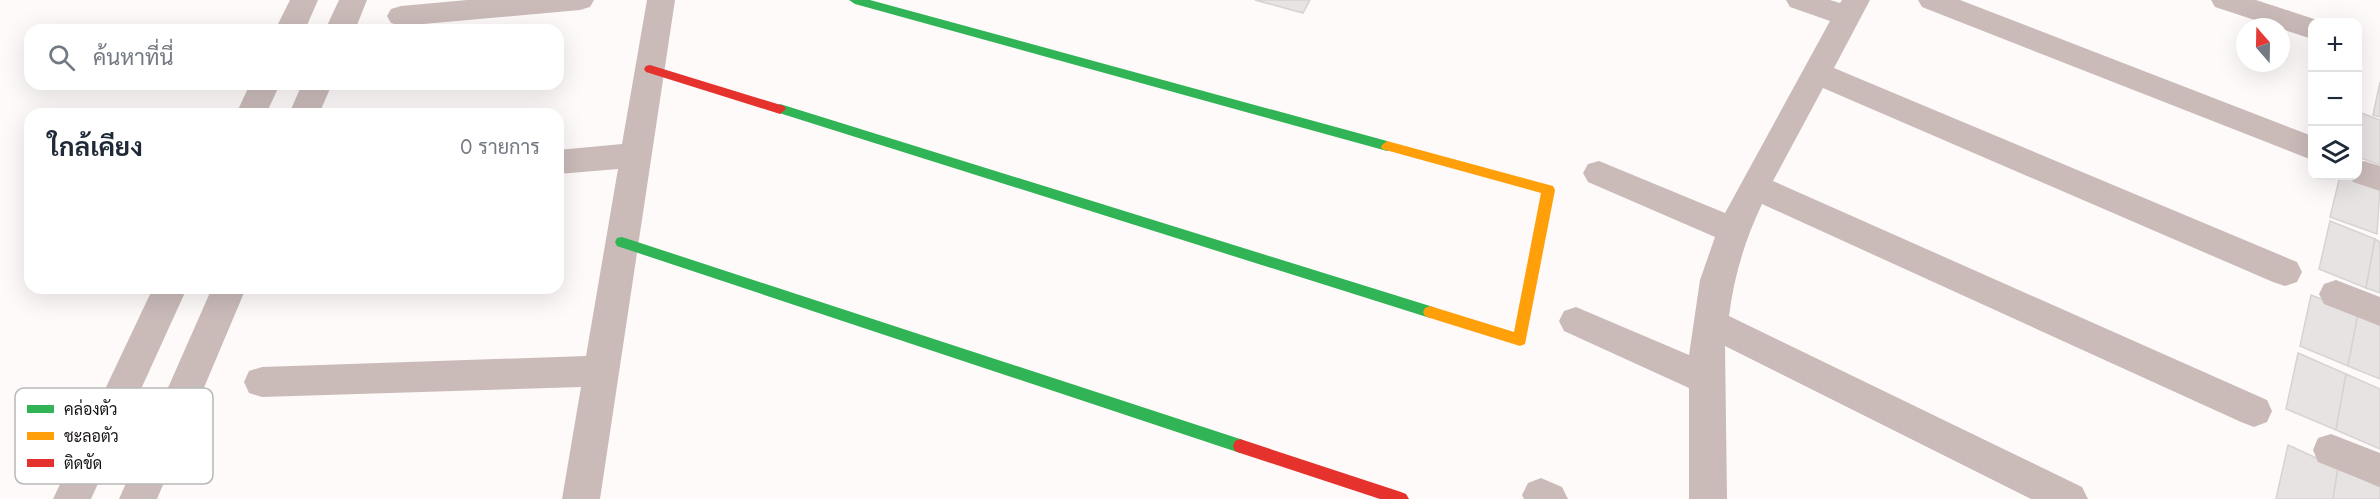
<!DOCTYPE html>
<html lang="th">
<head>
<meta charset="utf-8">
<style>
  body { margin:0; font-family:Jost,Sarabun,sans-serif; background:#f6f6f7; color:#1f2937 }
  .controls { position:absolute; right:18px; top:18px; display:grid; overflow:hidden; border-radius:12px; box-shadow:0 6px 24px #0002 }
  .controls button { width:54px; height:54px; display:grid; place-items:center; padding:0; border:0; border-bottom:2px solid #e0e1e3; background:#fff; color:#1f2937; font:30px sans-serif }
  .compass { position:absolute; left:2236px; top:18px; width:54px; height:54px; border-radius:50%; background:#fff; box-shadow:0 6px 24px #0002; rotate:340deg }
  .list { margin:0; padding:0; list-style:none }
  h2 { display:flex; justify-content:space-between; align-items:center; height:78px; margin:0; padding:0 24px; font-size:26px }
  h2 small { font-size:20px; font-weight:400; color:#747a83 }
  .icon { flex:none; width:33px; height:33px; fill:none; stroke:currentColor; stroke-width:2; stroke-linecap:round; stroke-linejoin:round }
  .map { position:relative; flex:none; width:2380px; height:499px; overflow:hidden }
  .search { position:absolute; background:#fff; box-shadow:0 6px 24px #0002; left:24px; top:24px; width:540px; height:66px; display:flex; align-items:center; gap:15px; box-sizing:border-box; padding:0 21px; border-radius:18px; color:#747a83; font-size:22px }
  .panel { position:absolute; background:#fff; box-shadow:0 6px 24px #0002; left:24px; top:108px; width:540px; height:186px; border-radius:18px }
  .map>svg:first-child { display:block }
  .building { fill:#e7e3e3; stroke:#d7d3d2; stroke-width:1.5 }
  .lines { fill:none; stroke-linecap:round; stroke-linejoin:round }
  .street { fill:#cabbb9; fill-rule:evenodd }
  .fast { fill:#30b455; fill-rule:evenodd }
  .slow { fill:#ff9f0a; fill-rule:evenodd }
  .jam { fill:#e5322d; fill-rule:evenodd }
  .key { fill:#fff; stroke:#b9b8b8; stroke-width:1.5 }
  .key-label { font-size:16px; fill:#171313 }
</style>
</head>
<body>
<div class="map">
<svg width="2380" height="499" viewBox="0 0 2380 499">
  <rect width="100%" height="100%" fill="#fefafa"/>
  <g class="building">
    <polygon points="1255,0 1310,0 1303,13"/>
    <polygon points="2380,82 2380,117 2373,115"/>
    <polygon points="2359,112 2380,120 2380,165 2358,157"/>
    <polygon points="2340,176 2350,176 2380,187 2377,234 2330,217"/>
    <polygon points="2330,221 2375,239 2366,288 2319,269"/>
    <polygon points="2375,239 2380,242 2380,293 2366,288"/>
    <polygon points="2311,295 2358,314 2348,366 2300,346"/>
    <polygon points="2358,314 2380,323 2380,379 2348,366"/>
    <polygon points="2298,353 2346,374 2336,430 2286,409"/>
    <polygon points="2346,374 2380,389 2380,449 2336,430"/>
    <polygon points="2288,445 2338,468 2333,499 2276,499"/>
    <polygon points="2338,468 2380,487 2380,499 2333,499"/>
  </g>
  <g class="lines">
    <g class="street">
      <polygon points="290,0 318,0 305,30 275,30"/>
      <polygon points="339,0 367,0 355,30 325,30"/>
      <polygon points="467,0 594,0 590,7 580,10 401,26 391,23 387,16 391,9 401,6"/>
      <polygon points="647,0 675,0 600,499 562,499 581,387 262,397 249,393 244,382 249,371 262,367 586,356 618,169 558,174 558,150 622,144"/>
      <path d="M1786 0H1830L1840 3 1842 0H1870L1834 68 2297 262 2302 272 2297 282 2285 286 2273 282 1823 88 1773 181 2267 400 2272 411 2267 422 2254 427 2241 422 1762 204C1745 240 1734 276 1729 316L2082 487 2088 499H2031L1725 346 1727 499H1689V388L1564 331 1559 321 1564 311 1576 307 1689 355 1700 280 1715 237 1588 182 1583 173 1588 164 1599 161 1725 213 1830 21 1790 7Z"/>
      <polygon points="1918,0 1960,0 2312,136 2312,160 1922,7"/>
      <polygon points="2211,0 2256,0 2323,22 2312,22 2312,39 2215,7"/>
      <polygon points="250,84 280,84 266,114 236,114"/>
      <polygon points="302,84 332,84 319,114 289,114"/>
      <polygon points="2364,161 2380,166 2380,191 2353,182 2350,176 2358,176 2358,163"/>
      <polygon points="2336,280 2380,297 2380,326 2324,304 2319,294 2324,284"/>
      <polygon points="153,288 187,288 91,499 53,499"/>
      <polygon points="212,288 246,288 157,499 119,499"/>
      <polygon points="2331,434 2380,453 2380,487 2318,462 2313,450 2318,438"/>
      <polygon points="1541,478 1562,487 1568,499 1524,499 1522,495 1528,483"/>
    </g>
    <g class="fast">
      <polygon points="849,0 870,0 1387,141 1393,146 1387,151 855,4"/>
      <polygon points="780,104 1430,306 1435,308 1437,312 1435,316 1430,318 776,112 774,109 776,106"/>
      <polygon points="622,237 1240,439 1245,441 1247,446 1245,451 1240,453 617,246 615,242 617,238"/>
    </g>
    <polygon class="slow" points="1387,141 1553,186 1555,190 1525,344 1520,346 1430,318 1425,316 1423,312 1425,308 1430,306 1514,332 1541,193 1382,149 1381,146"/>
    <g class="jam">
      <polygon points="650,65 784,106 786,109 780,114 646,72 644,69 646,66"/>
      <polygon points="1240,439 1401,492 1406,494 1409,499 1380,499 1240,453 1235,451 1233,446 1235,441"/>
    </g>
  </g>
  <rect x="15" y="388" width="198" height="96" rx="9" class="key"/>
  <rect x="27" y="405" width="27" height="8" fill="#30b455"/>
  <rect x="27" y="432" width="27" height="8" fill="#ff9f0a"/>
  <rect x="27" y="459" width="27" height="8" fill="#e5322d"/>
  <g class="key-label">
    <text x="64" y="415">คล่องตัว</text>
    <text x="64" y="442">ชะลอตัว</text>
    <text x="64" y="469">ติดขัด</text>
  </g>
</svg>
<div class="controls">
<button>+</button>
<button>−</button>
<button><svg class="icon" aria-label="layers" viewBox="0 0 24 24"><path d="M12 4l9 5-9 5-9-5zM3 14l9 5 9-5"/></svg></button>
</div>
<svg class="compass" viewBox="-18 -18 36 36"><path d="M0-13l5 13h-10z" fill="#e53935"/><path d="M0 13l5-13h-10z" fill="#747a83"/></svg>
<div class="search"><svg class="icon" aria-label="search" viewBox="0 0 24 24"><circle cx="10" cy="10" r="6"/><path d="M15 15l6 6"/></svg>ค้นหาที่นี่</div>
<section class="panel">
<h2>ใกล้เคียง<small>0 รายการ</small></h2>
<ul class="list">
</ul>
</section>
</div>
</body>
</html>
